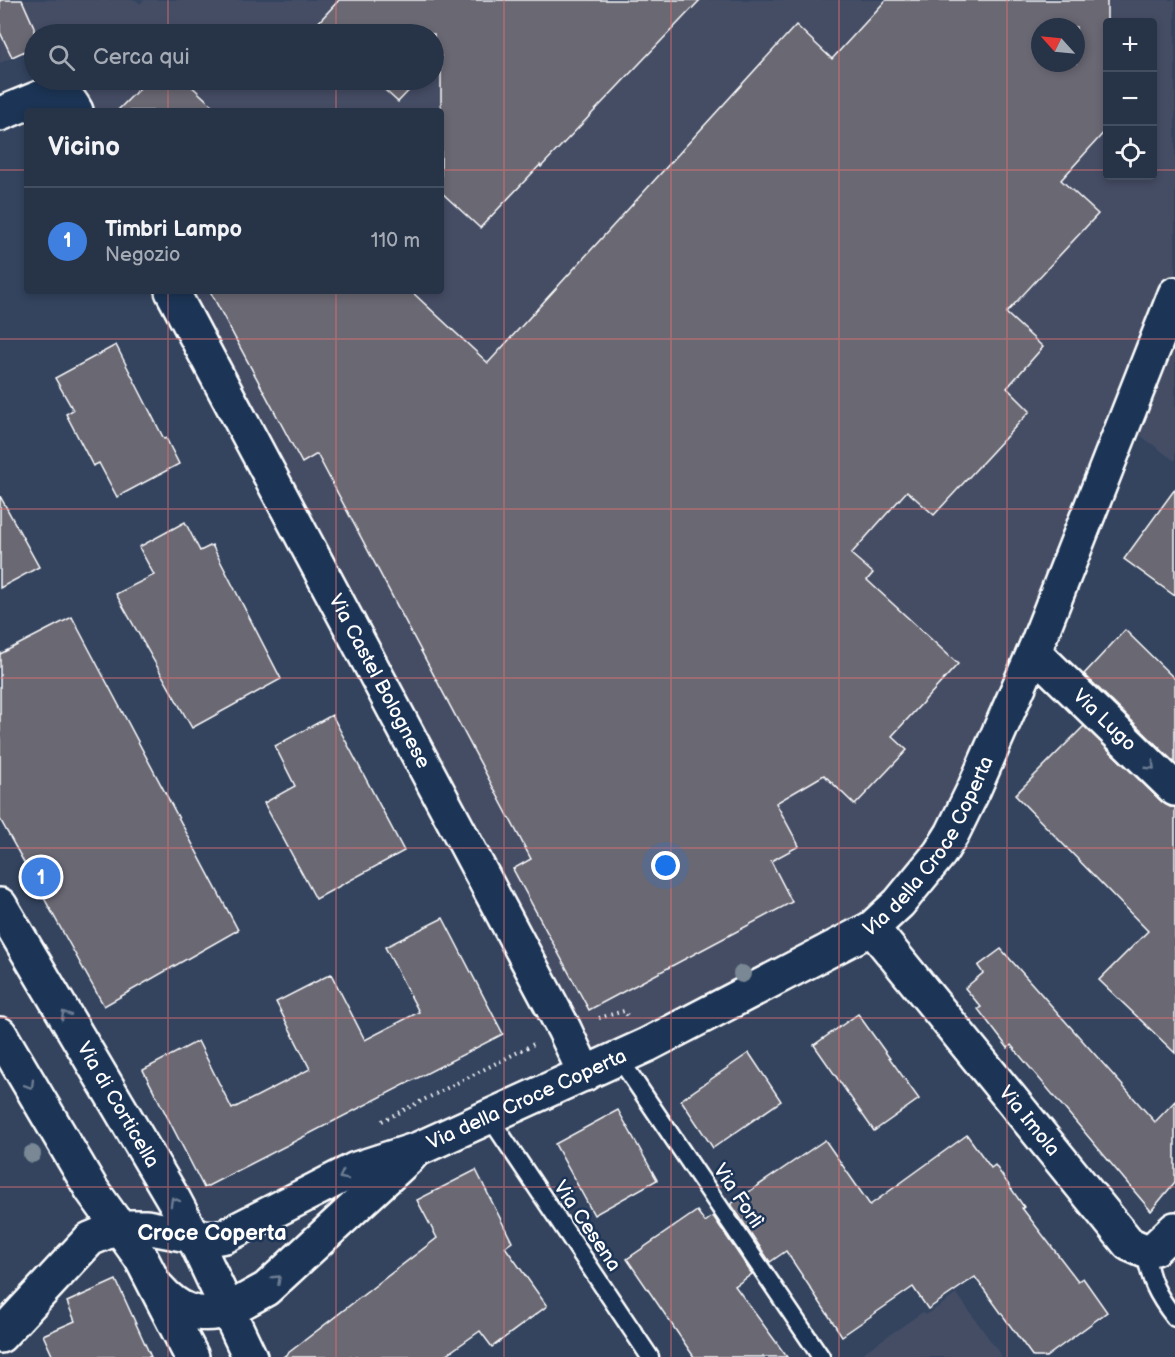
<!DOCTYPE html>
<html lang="it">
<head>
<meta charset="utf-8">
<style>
  body { margin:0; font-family:"Balsamiq Sans",sans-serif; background:#333f52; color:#f1f3f6 }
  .controls { position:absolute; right:18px; top:18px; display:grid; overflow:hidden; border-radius:6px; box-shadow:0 3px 9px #0003 }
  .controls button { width:54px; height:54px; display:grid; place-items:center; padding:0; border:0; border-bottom:2px solid #434e60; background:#273347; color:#f1f3f6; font:30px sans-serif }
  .compass { position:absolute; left:1031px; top:18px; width:54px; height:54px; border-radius:50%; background:#273347; box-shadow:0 3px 9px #0003; rotate:297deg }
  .you { position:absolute; left:666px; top:866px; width:21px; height:21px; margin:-15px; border:4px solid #fff; border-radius:50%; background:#1a73e8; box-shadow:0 0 0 9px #1a73e833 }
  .badge { display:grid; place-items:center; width:39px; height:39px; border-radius:50%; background:#ffd166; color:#fff; font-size:20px; font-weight:700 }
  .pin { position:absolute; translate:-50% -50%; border:3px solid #fff; box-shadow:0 2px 6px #0006 }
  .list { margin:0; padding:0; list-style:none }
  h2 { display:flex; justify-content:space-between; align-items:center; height:78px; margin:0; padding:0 24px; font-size:26px }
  h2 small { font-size:20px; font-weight:400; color:#a4aab4 }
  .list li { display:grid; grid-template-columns:39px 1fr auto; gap:18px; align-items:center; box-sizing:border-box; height:108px; padding:0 24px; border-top:2px solid #434e60 }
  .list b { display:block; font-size:22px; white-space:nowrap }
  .list p { margin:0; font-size:20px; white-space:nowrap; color:#a4aab4 }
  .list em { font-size:20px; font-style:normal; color:#a4aab4 }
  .icon { flex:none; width:33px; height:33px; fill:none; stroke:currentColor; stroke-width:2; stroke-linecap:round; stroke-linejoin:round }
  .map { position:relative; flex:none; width:1175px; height:1357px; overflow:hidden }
  .search { position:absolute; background:#273347; box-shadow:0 3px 9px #0003; left:24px; top:24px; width:420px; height:66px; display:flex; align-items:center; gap:15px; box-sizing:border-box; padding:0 21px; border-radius:33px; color:#a4aab4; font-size:22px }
  .panel { position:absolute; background:#273347; box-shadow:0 3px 9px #0003; left:24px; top:108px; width:420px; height:186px; border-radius:6px }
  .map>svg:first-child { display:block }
  .built { fill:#444e65; fill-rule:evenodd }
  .building { fill:#6a6773; stroke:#fff; stroke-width:1.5; fill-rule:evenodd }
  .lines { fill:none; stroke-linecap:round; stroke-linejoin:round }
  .lane-casing { stroke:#fff; stroke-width:21 }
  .street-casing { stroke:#fff; stroke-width:38 }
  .secondary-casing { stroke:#fff; stroke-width:38 }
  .primary-casing { stroke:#fff; stroke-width:38 }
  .path { stroke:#fff; stroke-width:4; stroke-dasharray:1.5 4.5; stroke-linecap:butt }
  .lane { stroke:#1d3557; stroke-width:16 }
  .street { stroke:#1d3557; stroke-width:33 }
  .secondary { stroke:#1d3557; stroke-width:33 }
  .primary { stroke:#1d3557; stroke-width:33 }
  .tree { fill:#798894 }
  .oneway { stroke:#6c7c92 }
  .grid { fill:none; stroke:#e47373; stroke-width:1.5; stroke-opacity:0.55 }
  .labels { text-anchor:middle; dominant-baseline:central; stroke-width:5; stroke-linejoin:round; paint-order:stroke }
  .street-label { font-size:20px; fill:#fff; stroke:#1d3557 }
  .quarter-label { font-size:22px; font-weight:bold; fill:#fff; stroke:#1d3557 }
</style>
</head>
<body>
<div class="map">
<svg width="1175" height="1357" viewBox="0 0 1175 1357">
  <rect width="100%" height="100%" fill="#34445f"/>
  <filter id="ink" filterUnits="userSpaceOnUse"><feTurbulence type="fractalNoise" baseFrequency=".0167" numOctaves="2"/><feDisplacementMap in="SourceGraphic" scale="12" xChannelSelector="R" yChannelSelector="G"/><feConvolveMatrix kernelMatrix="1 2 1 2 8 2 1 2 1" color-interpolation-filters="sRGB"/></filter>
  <g filter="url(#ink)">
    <g class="built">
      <path d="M0 0H136L140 4 144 0H1175V461L1118 419 973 772 925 860 871 916 584 1060 172 291H441V111H76L60 80H434V34H34V47L0 63ZM1108 22H1152V176H1108ZM1040 27H1076V63H1040Z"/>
      <polygon points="957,1294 1002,1357 857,1357 923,1312 926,1315"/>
    </g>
    <g class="building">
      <polygon points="0,0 22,0 34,27 34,47 12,57 0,32"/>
      <polygon points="339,0 700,0 541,167 540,165 480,228 441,192 441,57 434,64 434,34 327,34 316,25"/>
      <path d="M886 0H1107V129L1061 180 1098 214 1006 313 1043 347 1007 388 1030 411 934 515 907 491 851 554 873 573 867 580 958 664 892 736 907 750 855 805 824 775 776 803 799 846 771 861 792 902 589 1010 513 869 531 859 317 454 302 463 210 291H411L488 363 796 25 832 59ZM1040 27H1076V63H1040Z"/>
      <polygon points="148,80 185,80 218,111 117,111"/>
      <polygon points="374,80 419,80 398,102"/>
      <polygon points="116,345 164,439 166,438 179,464 117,497 99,463 93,466 66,414 73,410 55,378"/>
      <polygon points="1175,489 1175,596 1124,559"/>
      <polygon points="0,496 39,567 0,588"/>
      <polygon points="185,522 200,551 212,545 281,679 192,728 116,594 154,575 139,547"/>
      <polygon points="72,617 238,930 104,1006 0,819 0,654"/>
      <polygon points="1125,630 1175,679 1175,763 1084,674"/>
      <polygon points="332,715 404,851 316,899 264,803 295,786 275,746"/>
      <polygon points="1084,726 1162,802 1170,807 1175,807 1175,1053 1099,980 1148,931 1015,795"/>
      <polygon points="443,918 503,1034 204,1188 143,1070 198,1041 232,1109 310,1069 276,1002 331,974 365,1040 419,1012 385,947"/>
      <polygon points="1001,949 1155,1122 1175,1101 1175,1182 1151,1211 1011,1045 1008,1048 978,1009 981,1007 965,988 983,973 978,966"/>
      <polygon points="858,1014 919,1099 874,1131 814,1045"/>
      <polygon points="749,1053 781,1101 713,1148 681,1100"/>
      <polygon points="618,1110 657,1180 594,1215 555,1144"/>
      <polygon points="967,1135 991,1168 995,1165 1024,1207 1022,1208 1078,1281 1083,1278 1107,1312 1046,1357 1033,1357 975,1277 928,1309 913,1287 842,1336 786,1251 770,1262 731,1204 825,1140 870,1205"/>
      <polygon points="476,1170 512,1242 505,1247 547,1306 492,1347 480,1331 443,1357 283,1357 437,1238 417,1200"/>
      <polygon points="697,1211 705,1222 713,1216 752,1274 735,1286 787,1357 694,1357 627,1259"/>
      <polygon points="116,1280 151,1357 53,1357 43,1335 75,1321 67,1302"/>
    </g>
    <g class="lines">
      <defs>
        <g id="lane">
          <polyline points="619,1058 821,1357"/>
          <polyline points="490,1118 650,1357"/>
          <path d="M1145 1251C1150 1280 1156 1294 1175 1318"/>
        </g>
        <g id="street">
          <path d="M0 114 51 93C64 92 71 101 76 111"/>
          <path id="s1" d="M172 291 564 1029 585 1074"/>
          <path id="s2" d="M1034 652 1175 789"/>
          <path id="s3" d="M872 928 1129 1244 1145 1251 1155 1248 1175 1229"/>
          <polyline points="0,1336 90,1239 119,1227"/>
        </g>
        <g id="secondary">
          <path id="s4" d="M193 1236 214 1238 225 1236 356 1169 418 1149 647 1045 872 928 899 903 940 853 952 834 974 789 1034 652 1175 294"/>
          <polyline points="228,1310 266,1289 410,1156"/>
        </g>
        <g id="primary">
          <path id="s5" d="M0 905 174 1200 193 1236 250 1357"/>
          <polyline points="0,1034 92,1190 141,1258 192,1357"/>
          <polyline points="119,1227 146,1227 193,1236"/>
          <path d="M158 1288C178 1311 198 1319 228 1310"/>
        </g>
      </defs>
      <use href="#lane" class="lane-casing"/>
      <use href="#street" class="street-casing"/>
      <use href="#secondary" class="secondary-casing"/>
      <use href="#primary" class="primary-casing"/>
      <g class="path">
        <polyline points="599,1018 624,1011 627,1015"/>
        <polyline points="382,1121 534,1044"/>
      </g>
      <use href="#lane" class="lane"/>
      <use href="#street" class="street"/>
      <use href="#secondary" class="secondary"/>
      <use href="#primary" class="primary"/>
    </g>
    <g class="tree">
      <circle cx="742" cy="974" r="9"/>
      <circle cx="32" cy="1154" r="9"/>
    </g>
    <defs><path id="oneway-chevron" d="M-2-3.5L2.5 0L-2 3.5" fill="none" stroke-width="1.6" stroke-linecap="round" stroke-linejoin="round" transform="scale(1.5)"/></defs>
    <g class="oneway">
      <use href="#oneway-chevron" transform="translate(1151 766) rotate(44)"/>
      <use href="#oneway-chevron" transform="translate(65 1015) rotate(-121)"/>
      <use href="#oneway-chevron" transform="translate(30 1085) rotate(59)"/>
      <use href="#oneway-chevron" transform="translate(343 1176) rotate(153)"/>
      <use href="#oneway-chevron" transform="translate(174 1201) rotate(-119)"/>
      <use href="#oneway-chevron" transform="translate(277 1279) rotate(-43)"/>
    </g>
  </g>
  <path class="grid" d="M168 0V34M336 0V34M504 0V1357M671 0V1357M839 0V1357M1007 0V1357M168 80V111M336 80V111M0 170H27M441 170H1108M1152 170H1175M168 291V1357M336 291V1357M0 339H1175M0 509H1175M0 678H1175M0 848H1175M0 1018H1175M0 1187H1175"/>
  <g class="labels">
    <g class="street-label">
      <text stroke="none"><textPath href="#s1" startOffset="442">Via Castel Bolognese</textPath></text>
      <text stroke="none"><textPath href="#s2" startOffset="98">Via Lugo</textPath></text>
      <text stroke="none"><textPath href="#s4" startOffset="850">Via della Croce Coperta</textPath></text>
      <text stroke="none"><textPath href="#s4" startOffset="364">Via della Croce Coperta</textPath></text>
      <text stroke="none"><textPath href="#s5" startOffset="232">Via di Corticella</textPath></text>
      <text stroke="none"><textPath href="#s3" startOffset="249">Via Imola</textPath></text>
      <text transform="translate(738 1196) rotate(56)">Via Forlì</text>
      <text transform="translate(587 1226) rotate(56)">Via Cesena</text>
    </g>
    <g class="quarter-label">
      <text x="212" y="1233">Croce Coperta</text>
    </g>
  </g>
</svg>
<div class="controls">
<button>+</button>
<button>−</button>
<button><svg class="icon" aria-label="locate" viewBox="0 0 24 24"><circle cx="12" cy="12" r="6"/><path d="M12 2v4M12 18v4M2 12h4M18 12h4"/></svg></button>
</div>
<svg class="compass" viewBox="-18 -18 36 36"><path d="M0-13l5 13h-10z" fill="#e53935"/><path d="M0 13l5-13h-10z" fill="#a4aab4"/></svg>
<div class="you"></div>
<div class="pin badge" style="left:41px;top:877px;background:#3f7fe0">1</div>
<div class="search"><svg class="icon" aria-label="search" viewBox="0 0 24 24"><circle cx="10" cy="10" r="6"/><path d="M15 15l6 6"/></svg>Cerca qui</div>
<section class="panel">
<h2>Vicino<small></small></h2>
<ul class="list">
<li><span class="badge" style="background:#3f7fe0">1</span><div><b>Timbri Lampo</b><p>Negozio</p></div><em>110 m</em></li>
</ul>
</section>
</div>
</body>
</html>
